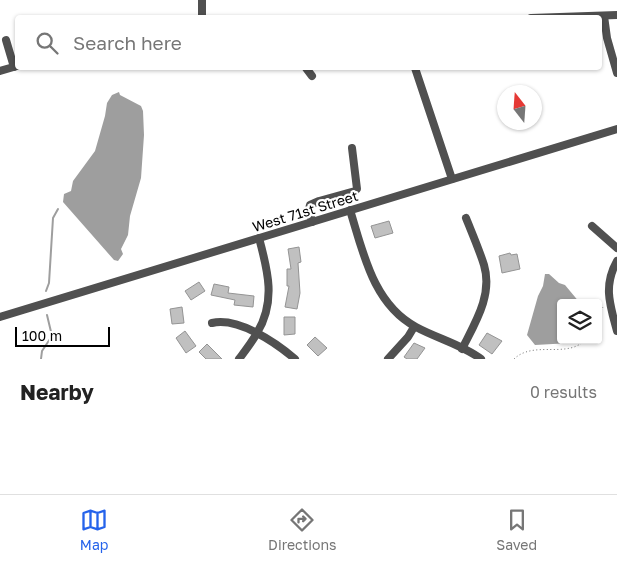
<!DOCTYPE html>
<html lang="en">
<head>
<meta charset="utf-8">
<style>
  body { margin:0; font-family:"Golos Text",sans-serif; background:#f6f6f6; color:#222 }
  .controls { position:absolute; right:15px; bottom:15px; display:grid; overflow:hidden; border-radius:5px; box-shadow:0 1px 4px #0004 }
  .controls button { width:45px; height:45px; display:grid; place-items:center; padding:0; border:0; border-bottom:1px solid #e0e0e0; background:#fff; color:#222; font:25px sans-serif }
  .compass { position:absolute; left:497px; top:85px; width:45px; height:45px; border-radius:50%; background:#fff; box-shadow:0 1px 4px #0004; rotate:343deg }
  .scale { position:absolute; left:15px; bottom:12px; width:95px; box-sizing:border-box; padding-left:5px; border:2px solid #000; border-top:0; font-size:14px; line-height:18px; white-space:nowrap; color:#000; -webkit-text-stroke:4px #fff; paint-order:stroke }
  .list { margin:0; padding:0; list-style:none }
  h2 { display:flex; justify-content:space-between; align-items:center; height:65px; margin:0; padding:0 20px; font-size:21px }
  h2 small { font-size:16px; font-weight:400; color:#767676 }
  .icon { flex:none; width:28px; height:28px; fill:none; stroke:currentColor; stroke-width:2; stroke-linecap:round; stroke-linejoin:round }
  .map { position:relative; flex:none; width:617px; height:359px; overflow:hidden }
  .search { position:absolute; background:#fff; box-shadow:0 1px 4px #0004; left:15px; right:15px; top:15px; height:55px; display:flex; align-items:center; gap:12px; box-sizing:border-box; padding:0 18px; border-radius:5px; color:#767676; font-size:19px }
  .sheet { height:135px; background:#fff }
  nav { display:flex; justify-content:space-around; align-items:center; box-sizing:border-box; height:70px; border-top:1px solid #e0e0e0; background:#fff; font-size:14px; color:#767676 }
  nav a { display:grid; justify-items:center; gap:2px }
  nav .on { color:#2563eb }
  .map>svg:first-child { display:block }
  .water { fill:#9e9e9e }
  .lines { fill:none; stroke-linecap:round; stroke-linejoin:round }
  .stream { stroke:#9e9e9e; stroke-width:2 }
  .building { fill:#c0c0c0; stroke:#949494 }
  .path { stroke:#727272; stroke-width:1; stroke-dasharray:1 2.5; stroke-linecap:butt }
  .minor { stroke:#505050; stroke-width:8 }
  .labels { text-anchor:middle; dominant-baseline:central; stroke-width:4.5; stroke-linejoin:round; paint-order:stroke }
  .street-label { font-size:14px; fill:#000; stroke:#fff }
</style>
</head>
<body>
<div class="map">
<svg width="617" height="359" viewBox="0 0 617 359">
  <rect width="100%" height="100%" fill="#fff"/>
  <g class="water">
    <polygon points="119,92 120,95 141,106 143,111 144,135 141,178 130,216 128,235 121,249 123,254 118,261 114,260 63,202 64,194 71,191 73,181 95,151 105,116 107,103 112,95"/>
    <polygon points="545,274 549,274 559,283 565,285 580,303 561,303 561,340 574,340 571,343 535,345 527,335 538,296 543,286"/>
  </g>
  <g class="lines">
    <g class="stream">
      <polyline points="46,291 49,283 53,218 58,209"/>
      <polyline points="41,359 42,351 52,336 47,315"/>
    </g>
  </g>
  <g class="building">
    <polygon points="389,221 393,233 375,238 371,226"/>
    <polygon points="299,247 301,262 298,263 300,293 297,309 285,307 289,286 287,286 287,269 291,269 288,249"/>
    <polygon points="510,253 511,255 517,254 520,269 502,273 499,256"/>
    <polygon points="199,282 205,291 191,300 185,291"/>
    <polygon points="214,284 229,287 228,293 254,296 253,307 234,305 235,300 211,295"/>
    <polygon points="182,307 184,323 172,324 170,309"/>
    <polygon points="284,317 295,317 295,334 284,335"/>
    <polygon points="185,331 196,346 186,353 176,338"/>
    <polygon points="487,333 502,341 492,354 479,345"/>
    <polygon points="315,337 327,348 318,356 307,345"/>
    <polygon points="414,343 425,348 417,359 407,359 404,357"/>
    <polygon points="207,344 222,359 206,359 199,352"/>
  </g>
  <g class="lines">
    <g class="path">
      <polyline points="598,317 603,307"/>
      <path d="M514 359C534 340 567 359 585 340"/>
    </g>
    <g class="minor">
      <polyline points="604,16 607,38 617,73"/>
      <polyline points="202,18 202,0"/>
      <polyline points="531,18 617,15"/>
      <polyline points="6,40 14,67"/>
      <polyline points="306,68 312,76"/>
      <polyline points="415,68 452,179"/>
      <polyline points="0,71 17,66"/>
      <path d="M350 210C363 252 373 304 416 327 436 338 463 345 481 359"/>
      <polyline points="312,222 309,209 310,205 319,201 355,191 357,189 352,148"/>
      <polyline points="592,226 617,248"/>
      <path d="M617 261C603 286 610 305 617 331"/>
      <polyline points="0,317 617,129"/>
      <path d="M212 323C238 317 275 342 295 359"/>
      <path d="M462 349C475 323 493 295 484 265 479 249 472 233 466 218"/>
      <path d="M239 359C245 351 252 342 257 333 276 302 268 271 259 238"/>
      <polyline points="388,359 408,337 414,327"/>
    </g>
  </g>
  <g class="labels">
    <g class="street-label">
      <text transform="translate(305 211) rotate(-17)">West 71st Street</text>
    </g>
  </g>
</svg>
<div class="controls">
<button><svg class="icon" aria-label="layers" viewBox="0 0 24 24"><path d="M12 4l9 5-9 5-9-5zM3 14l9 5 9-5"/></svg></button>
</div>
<svg class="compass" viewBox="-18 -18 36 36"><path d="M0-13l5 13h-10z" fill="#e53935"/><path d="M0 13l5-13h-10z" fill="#767676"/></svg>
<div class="scale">100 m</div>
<div class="search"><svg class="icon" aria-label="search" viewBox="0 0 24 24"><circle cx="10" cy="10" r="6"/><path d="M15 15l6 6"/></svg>Search here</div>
</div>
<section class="sheet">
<h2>Nearby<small>0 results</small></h2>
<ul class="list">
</ul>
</section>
<nav>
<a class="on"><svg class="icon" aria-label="map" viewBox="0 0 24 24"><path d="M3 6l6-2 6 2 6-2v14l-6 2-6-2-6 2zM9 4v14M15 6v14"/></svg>Map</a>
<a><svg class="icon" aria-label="directions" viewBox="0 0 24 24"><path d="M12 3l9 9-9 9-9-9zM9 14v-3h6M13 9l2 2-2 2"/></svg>Directions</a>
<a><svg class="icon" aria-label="saved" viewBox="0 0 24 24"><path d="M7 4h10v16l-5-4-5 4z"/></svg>Saved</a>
</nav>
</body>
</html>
